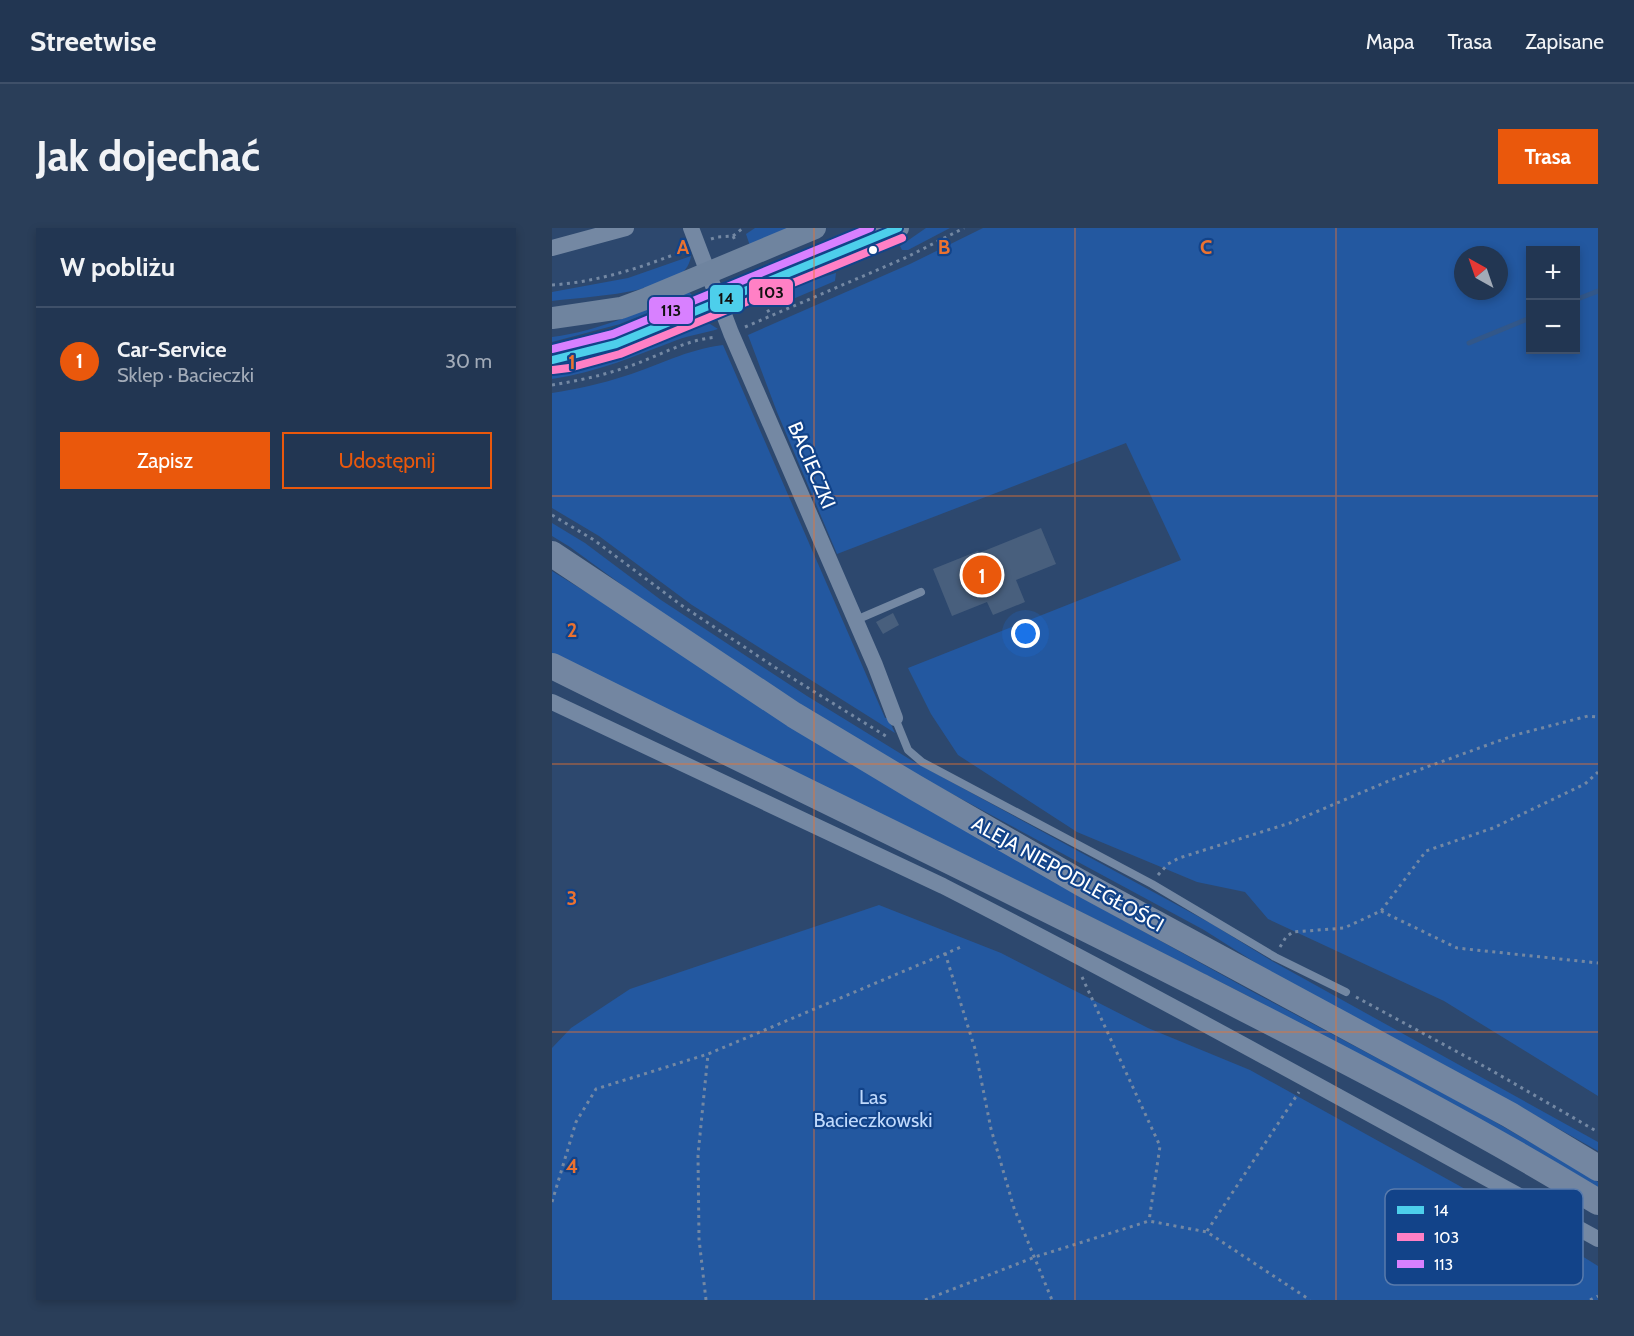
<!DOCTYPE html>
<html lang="pl">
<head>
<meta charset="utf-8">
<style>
  body { margin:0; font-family:Cabin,sans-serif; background:#2a3e59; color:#f1f3f6 }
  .controls { position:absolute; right:18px; top:18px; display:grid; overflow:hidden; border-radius:0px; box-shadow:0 3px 9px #0003 }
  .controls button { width:54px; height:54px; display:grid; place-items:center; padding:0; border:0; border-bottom:2px solid #3f5069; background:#223652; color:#f1f3f6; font:30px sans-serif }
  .compass { position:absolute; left:902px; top:18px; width:54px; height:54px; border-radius:50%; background:#223652; box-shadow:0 3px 9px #0003; rotate:320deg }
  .you { position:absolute; left:474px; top:406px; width:21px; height:21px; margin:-15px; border:4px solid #fff; border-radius:50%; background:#1a73e8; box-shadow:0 0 0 9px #1a73e833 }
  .badge { display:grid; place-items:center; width:39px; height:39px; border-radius:50%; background:#ea580c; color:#fff; font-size:20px; font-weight:700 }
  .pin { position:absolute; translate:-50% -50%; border:3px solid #fff; box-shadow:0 2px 6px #0006 }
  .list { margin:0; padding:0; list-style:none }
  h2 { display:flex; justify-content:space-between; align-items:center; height:78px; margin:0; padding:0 24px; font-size:26px }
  h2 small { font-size:20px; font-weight:400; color:#a2abb8 }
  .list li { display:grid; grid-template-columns:39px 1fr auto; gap:18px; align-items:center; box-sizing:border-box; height:108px; padding:0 24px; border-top:2px solid #3f5069 }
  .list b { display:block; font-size:22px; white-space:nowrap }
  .list p { margin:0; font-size:20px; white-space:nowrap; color:#a2abb8 }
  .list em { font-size:20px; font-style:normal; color:#a2abb8 }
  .actions { display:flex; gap:12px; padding:18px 24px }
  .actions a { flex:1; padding:14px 0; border:2px solid #ea580c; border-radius:0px; text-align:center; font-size:21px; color:#ea580c }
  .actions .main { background:#ea580c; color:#fff }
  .map { position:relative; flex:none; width:1046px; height:1072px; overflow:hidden; border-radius:0px }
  header { display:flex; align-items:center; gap:36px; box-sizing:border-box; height:84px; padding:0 30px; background:#223652; border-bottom:2px solid #3f5069 }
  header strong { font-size:28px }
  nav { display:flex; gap:33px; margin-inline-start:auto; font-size:21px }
  .intro { display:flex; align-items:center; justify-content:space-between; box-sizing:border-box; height:144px; padding:0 36px }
  h1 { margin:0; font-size:42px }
  .button { padding:15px 27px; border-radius:0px; background:#ea580c; color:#fff; font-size:21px; font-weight:700 }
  main { display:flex; gap:36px; padding:0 36px }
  aside { flex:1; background:#223652; border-radius:0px; box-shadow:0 3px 9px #0003 }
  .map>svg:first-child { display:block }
  .green { fill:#2358a0; fill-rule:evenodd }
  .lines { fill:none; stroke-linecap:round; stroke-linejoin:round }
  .stream { stroke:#325789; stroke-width:5 }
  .building { fill:#485f7d }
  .path { stroke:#7488a3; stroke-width:3; stroke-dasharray:3 4.5; stroke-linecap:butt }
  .service { stroke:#7488a3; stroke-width:8 }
  .minor { stroke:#7488a3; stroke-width:16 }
  .secondary { stroke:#6f849f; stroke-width:22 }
  .primary { stroke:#7386a1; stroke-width:26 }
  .bus-1-casing { stroke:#124389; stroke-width:12 }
  .bus-2-casing { stroke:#124389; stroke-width:12 }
  .bus-3-casing { stroke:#124389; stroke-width:12 }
  .bus-1 { stroke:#4dcfeb; stroke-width:8 }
  .bus-2 { stroke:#ff80c5; stroke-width:8 }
  .bus-3 { stroke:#d880ff; stroke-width:8 }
  .grid { fill:none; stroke:#eb7230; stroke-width:1.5; stroke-opacity:0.55 }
  .bus-dot { fill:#fff; stroke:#124389; stroke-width:2 }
  .labels { text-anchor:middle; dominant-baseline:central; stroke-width:4.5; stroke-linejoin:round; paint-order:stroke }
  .street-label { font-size:20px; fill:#fff; stroke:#124389 }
  .park-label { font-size:20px; fill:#bfd9fc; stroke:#124389 }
  .key { fill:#124389; stroke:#597bac; stroke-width:1.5 }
  .key-label { font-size:16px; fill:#fff }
  .grid-label { font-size:20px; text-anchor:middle; font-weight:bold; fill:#eb7230; stroke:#124389; stroke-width:4.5; stroke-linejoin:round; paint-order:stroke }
  .line-badge { stroke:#124389; stroke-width:2 }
  .pale-badge-label { font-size:16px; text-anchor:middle; font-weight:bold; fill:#111 }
</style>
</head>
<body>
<header>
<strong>Streetwise</strong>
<nav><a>Mapa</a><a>Trasa</a><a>Zapisane</a></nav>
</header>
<div class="intro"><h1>Jak dojechać</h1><a class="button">Trasa</a></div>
<main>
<aside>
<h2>W pobliżu<small></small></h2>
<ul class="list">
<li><span class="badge">1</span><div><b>Car-Service</b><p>Sklep · Bacieczki</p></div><em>30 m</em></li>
</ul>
<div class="actions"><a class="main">Zapisz</a><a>Udostępnij</a></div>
</aside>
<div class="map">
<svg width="1046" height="1072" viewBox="0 0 1046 1072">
  <rect width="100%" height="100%" fill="#2d486e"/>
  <g class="green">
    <polygon points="203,0 240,0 198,18 194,6"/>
    <polygon points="374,0 398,0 356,22 350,22 348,18"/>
    <path d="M431 0H1046V868L892 773 716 691 693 664 645 654 525 604 406 527 379 486 356 440 629 332 574 215 285 326 225 184 196 107 358 36ZM978 22H1023V122H978ZM911 27H947V63H911Z"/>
    <path d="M139 28C138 35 134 43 127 47 90 67 41 68 0 73V64L76 50Z"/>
    <polygon points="284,45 283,53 227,77 222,75 218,65"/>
    <path d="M137 64 140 67 68 96 0 114V109C48 103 92 82 137 64Z"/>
    <path d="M150 95 158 96 166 101C153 105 138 107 125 112 83 128 46 144 0 151V143L57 130Z"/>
    <path d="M171 117 333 490H336L343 505 140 377 47 308 0 280V165C25 161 49 156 73 148 108 137 133 122 171 117Z"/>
    <polygon points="0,295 33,315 109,372 255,468 359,532 660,696 720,733 1046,914 1046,923 927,856 715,742 652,702 352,540 249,477 85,368 18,319 0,308"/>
    <polygon points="0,343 522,665 701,764 919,880 1030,944 1046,954 1046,962 698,769 513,676 0,428"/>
    <polygon points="327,677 449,725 596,800 698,842 996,1007 1046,1038 1046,1072 0,1072 0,820 19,800 78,761"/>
  </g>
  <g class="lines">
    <g class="stream">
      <polyline points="1023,72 1046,63"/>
      <polyline points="917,115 978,90"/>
    </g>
  </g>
  <g class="building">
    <polygon points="489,300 504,336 464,352 473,374 441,387 435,374 400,388 381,341 426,323 427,325"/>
    <polygon points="341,385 347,397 331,406 324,394"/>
  </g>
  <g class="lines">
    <g class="path">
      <polyline points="181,8 191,0"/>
      <polyline points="159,11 165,9 181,8 183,12"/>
      <path d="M0 57C45 54 89 40 131 23"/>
      <polyline points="212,75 219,88"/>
      <polyline points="193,99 353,30 412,0"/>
      <path d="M0 157C24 153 49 148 72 140 104 130 131 112 165 109"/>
      <polyline points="0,287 42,312 129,377 224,440 337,510"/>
      <polyline points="606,647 616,636 627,630 738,595 839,552 963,507 1036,488 1046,489"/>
      <polyline points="829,683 905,720 1046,735"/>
      <polyline points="728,719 734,709 741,704 792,700 829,683 874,623 941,600 1033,556 1046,544"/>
      <polyline points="393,725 423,821 439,901 462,980 500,1072"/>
      <polyline points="530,749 608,918 597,993"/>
      <polyline points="804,769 937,841 1046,904"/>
      <polyline points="0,974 24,894 44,861 156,826 409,719"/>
      <polyline points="655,1003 747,864"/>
      <polyline points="154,1072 147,1011 146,927 156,826"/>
      <polyline points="373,1072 483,1029 597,993 655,1004 758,1072"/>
      <polyline points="1038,1072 1046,1068"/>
    </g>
    <g class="service">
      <polyline points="304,392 369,364"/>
      <polyline points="343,490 356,522 370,534 600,656 723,729 794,764"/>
    </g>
    <g class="minor">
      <polyline points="139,0 179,105 323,437 343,490"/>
      <polyline points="0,20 74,0"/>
      <path d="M0 474 391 658C612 771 828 892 1046 1011"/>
    </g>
    <g class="secondary">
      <polyline points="0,90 69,80 96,70 263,0"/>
      <polyline points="0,132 14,130 64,116 346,0"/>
    </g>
    <g class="primary">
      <polyline points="0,326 242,487 364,560 529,655 958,887 1046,940"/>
      <path d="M0 438C215 545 432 648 646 757 781 826 917 895 1046 974"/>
    </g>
    <defs>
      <polyline id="bus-1" points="0,132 64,116 346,0"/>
      <polyline id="bus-2" points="1,142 17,140 68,126 350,10"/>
      <polyline id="bus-3" points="0,121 61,106 318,0"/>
    </defs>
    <use href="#bus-1" class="bus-1-casing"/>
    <use href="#bus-2" class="bus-2-casing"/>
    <use href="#bus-3" class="bus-3-casing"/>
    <use href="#bus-1" class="bus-1"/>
    <use href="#bus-2" class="bus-2"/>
    <use href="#bus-3" class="bus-3"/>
  </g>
  <path class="grid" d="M262 0V1072M523 0V1072M784 0V1072M0 268H1046M0 536H1046M0 804H1046"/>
  <circle class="bus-dot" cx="321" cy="22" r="5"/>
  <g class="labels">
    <g class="street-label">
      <text transform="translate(260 237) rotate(67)">BACIECZKI</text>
      <text transform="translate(516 646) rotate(29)">ALEJA NIEPODLEGŁOŚCI</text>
    </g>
    <g class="park-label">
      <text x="321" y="869">Las<tspan x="321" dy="23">Bacieczkowski</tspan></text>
    </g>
  </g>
  <rect x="833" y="961" width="198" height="96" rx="9" class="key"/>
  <rect x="845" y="978" width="27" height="8" fill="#4dcfeb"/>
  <rect x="845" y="1005" width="27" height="8" fill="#ff80c5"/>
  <rect x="845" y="1032" width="27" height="8" fill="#d880ff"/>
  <g class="key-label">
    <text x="882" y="988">14</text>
    <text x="882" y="1015">103</text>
    <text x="882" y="1042">113</text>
  </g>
  <g class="grid-label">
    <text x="131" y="26">A</text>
    <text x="392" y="26">B</text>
    <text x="654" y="26">C</text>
    <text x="20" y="141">1</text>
    <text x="20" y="409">2</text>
    <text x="20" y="677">3</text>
    <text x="20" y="945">4</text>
  </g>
  <g class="line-badge">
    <rect x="196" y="50" width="46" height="28" rx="6" fill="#ff80c5"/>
    <rect x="157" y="56" width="35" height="29" rx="6" fill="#4dcfeb"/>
    <rect x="96" y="68" width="46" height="29" rx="6" fill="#d880ff"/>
  </g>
  <g class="pale-badge-label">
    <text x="219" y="70">103</text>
    <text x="174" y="76">14</text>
    <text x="119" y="88">113</text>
  </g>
</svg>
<div class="controls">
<button>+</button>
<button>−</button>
</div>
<svg class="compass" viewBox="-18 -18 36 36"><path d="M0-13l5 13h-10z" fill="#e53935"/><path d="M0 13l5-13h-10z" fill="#a2abb8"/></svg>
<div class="you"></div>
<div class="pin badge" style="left:430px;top:347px">1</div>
</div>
</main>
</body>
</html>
